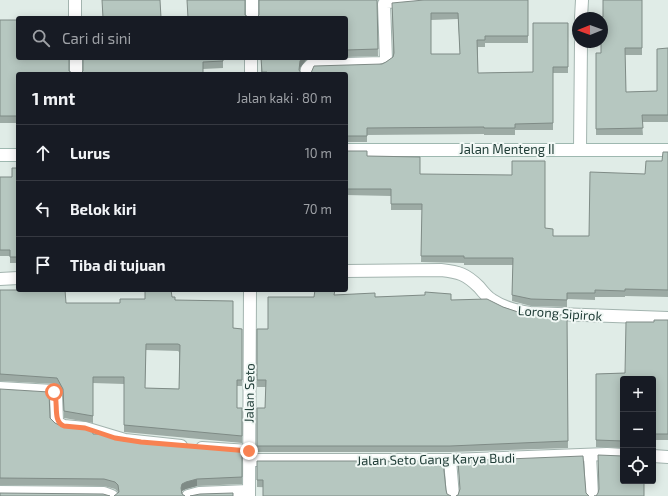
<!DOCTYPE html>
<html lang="id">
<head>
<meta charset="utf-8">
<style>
  body { margin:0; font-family:"Exo 2",sans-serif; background:#20242c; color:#f1f3f6 }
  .controls { position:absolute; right:12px; bottom:12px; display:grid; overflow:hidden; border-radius:4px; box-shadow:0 2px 10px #0003 }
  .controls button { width:36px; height:36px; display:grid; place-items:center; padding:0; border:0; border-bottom:1px solid #363941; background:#171b24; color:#f1f3f6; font:20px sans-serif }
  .compass { position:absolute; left:572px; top:12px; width:36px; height:36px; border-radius:50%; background:#171b24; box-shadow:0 2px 10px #0003; rotate:269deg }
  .stop { position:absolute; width:12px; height:12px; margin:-9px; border:3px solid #f88252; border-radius:50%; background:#fff }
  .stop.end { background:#f88252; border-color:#fff; box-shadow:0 1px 4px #0008 }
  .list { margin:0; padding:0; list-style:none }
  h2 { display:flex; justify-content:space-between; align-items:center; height:52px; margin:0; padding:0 16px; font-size:17px }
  h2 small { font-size:13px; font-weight:400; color:#9ea1a6 }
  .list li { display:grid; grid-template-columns:26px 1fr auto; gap:12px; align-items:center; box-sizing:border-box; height:56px; padding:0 16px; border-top:1px solid #363941 }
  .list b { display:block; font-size:15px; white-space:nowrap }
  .list em { font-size:13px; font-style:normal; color:#9ea1a6 }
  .icon { flex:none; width:22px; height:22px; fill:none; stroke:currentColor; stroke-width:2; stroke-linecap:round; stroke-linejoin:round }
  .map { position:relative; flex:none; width:668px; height:496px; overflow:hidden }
  .search { position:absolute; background:#171b24; box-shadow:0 2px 10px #0003; left:16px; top:16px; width:332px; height:44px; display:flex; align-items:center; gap:10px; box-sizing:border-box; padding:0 14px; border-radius:4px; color:#9ea1a6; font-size:15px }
  .panel { position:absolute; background:#171b24; box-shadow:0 2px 10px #0003; left:16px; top:72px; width:332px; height:220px; border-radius:4px }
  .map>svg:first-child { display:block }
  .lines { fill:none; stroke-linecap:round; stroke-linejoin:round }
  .street-casing { stroke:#a3b4af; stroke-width:14 }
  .secondary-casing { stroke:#9eb8b0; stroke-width:14 }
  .street { stroke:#fff; stroke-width:12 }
  .secondary { stroke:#fff; stroke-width:12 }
  .wall { fill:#9daba5; fill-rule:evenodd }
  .shaded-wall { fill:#7f8b86 }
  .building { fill:#b6c7c0; stroke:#7f8b86; fill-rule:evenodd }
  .route { stroke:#f88252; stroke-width:5 }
  .labels { text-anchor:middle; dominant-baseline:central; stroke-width:4; stroke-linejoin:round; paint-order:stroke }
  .street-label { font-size:13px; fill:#203d37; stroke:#f1f8f5 }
</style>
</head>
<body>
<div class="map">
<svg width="668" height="496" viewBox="0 0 668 496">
  <rect width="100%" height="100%" fill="#e0ece7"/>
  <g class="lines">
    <defs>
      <g id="street">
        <polyline points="75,0 75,18"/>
        <polyline points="252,18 252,0"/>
        <polyline points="581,18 582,0"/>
        <polyline points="76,58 76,74"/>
        <polyline points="251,74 251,58"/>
        <polyline points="306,74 307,69 311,65 382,63 386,60 384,4 386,2 421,0"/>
        <polyline points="580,149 581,42"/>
        <path d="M346 271 441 270C459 272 466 274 479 287 483 292 487 297 492 300 504 308 516 311 530 313L668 318"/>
        <polyline points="0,279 18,278"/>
        <polyline points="0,388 53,391 56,396 57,421 58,423 64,426 85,428 125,440 181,446"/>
        <polyline points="202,448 249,451"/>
        <polyline points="590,455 592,496"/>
        <polyline points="653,456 668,457"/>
        <polyline points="249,460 450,460 607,454 623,455"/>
        <polyline points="450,460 453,496"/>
        <polyline points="0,492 104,493 112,496"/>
        <polyline points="188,496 199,493 249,491"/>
        <polyline points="249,496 250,290"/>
      </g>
      <g id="secondary">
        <polyline points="346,150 668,150"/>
        <polyline points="0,155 18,155"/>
      </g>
    </defs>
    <use href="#street" class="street-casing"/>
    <use href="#secondary" class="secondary-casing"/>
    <use href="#street" class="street"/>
    <use href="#secondary" class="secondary"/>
  </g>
  <g class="wall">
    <path d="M528 0V43H485V47H478V73L533 72 568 23V73H553V130H515V135H484V134L367 135V142H346V74L386 62 393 57V54L392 9ZM458 19 460 54H431V20Z"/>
    <polygon points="642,0 642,55 625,55 626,92 657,91 668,48 668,122 642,122 643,135 596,135 596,53 601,53 603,17"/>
    <polygon points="377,1 378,56 346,57 346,18"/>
    <polygon points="0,20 18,74 18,123 0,123"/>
    <polygon points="223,58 223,68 203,69 203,74 80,74"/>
    <polygon points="261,58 306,60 300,68 299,71 301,73 303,74 261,74"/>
    <polygon points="346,151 367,156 420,174 545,228 553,236 589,236 645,174 662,161 668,152 668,297 625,296 625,297 595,297 595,300 567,299 567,307 531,306 512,301 513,265 464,265 464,263 421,262 422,210 391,210 391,196 346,195"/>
    <polygon points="18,168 18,263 10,263 10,256 0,256 0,177 12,177"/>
    <path d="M0 290 66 303H120L145 299 172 297 175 300 233 328 242 329V386H237V408H242V443L124 432V384L93 383V423L64 418 63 395 57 384 0 381ZM146 350 178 351 179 352V389L145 388Z"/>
    <polygon points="335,295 451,300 503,307 518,312 530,314 567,315 568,448 450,452 257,452 257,408 265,408 266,387 257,387 257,329 268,329"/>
    <polygon points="668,320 668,440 653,440 653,379 623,379 623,448 596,447 596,374 625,373 654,322"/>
    <polygon points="0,389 50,418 55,423 63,427 124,441 242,451 242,484 197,486 186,489 182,491 182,494 118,493 118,492 115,489 104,486 0,485"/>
    <polygon points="257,461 446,490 447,494 257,487"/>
    <polygon points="458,461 586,493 458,495 460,490"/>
  </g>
  <g class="shaded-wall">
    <polygon points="302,58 309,58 306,60 300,68 299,74 300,61"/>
    <polygon points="197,479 197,486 186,489 182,491 181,494 181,488 182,484 186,482"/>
  </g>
  <g class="building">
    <polygon points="102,0 160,0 161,18 135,18 135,17 103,18"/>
    <polygon points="187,0 245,0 245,15 250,18 188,18"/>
    <polygon points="259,0 377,0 378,49 346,50 346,18 256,18 259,15"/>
    <path d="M424 0H528V36H485V40H477L478 73 533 72V23H568V67H553V123L515 124V128H484V127L367 128V136H346V74H307L311 73 314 66 382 64 386 62 393 57 394 53 392 3ZM431 13H458L460 54H431Z"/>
    <polygon points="603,0 642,0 642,48 625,48 626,92 657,91 657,49 668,48 668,115 642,115 643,128 596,129 596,53 601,53 601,42 602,42 602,18 601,18 601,17 603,17"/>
    <polygon points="0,20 18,20 18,58 69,58 69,71 74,74 18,74 18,116 0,116"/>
    <polygon points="83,58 223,58 223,61 203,62 203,74 161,74 161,73 133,74 80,74 83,71"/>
    <polygon points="261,58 302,58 300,61 299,70 301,73 303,74 267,74 267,72 262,72"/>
    <polygon points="346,151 367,151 367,156 420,157 420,174 512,175 512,161 545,161 545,228 553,229 553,236 589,236 590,172 645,174 646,161 662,161 663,152 668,152 668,290 625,289 625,291 595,290 595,293 567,293 567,300 531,299 512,295 513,258 464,258 464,256 421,256 422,204 391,204 391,189 346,189"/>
    <polygon points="12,168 18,168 18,257 10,257 10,250 0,250 0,177 12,177"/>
    <path d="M0 290H65L66 303H120V299H145V290H171L172 297H175V300L233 301V328L242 329V380H237V408H242V436L124 425V377H93V416L64 411 63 389 57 378 0 374ZM146 344H178L180 345 179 389 145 388Z"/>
    <polygon points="315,290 335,290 334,295 375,293 375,297 425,295 425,292 451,294 451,300 487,299 503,307 518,312 530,314 567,315 568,441 450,446 257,446 257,408 265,408 266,380 257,380 257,329 268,329 268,297 314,297"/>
    <polygon points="654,320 668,320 668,434 653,434 653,379 623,379 623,441 596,440 596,374 625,373 626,322 654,322"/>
    <polygon points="0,389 49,392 50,418 55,423 63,427 84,429 93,432 93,434 101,434 124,441 242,451 242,477 197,479 186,482 182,484 181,488 182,494 185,496 114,496 119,492 118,485 115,482 104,479 0,478"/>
    <polygon points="598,455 623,456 623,481 644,481 644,496 594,496 596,496 598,493 599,489"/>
    <polygon points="583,456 586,493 589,496 456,496 458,495 460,489 458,461"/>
    <polygon points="257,461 443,461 446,490 447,494 451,496 263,496 263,480 257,480"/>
    <polygon points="0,493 103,494 110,496 0,496"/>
    <polygon points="233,493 233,496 190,496 200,494"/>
  </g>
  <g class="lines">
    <path class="route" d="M54 392C59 402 52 422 64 426L85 428 115 438 141 442 249 451"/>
  </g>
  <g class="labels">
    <g class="street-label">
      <text x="507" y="149">Jalan Menteng II</text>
      <text transform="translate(560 313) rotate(4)">Lorong Sipirok</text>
      <text transform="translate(249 393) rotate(-89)">Jalan Seto</text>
      <text transform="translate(436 459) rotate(-1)">Jalan Seto Gang Karya Budi</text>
    </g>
  </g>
</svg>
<div class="controls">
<button>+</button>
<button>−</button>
<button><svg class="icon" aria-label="locate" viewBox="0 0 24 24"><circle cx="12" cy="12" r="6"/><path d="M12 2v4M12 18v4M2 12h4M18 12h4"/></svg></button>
</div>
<svg class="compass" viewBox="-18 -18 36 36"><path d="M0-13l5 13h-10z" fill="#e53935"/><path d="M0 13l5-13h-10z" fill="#9ea1a6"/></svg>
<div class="stop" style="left:54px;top:392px"></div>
<div class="stop end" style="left:249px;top:451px"></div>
<div class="search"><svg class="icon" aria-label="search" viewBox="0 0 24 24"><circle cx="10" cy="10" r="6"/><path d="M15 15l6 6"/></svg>Cari di sini</div>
<section class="panel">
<h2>1 mnt<small>Jalan kaki · 80 m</small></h2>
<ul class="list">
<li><svg class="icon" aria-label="ahead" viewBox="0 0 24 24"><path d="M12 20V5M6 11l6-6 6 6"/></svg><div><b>Lurus</b></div><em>10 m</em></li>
<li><svg class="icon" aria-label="left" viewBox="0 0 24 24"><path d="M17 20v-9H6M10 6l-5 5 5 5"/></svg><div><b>Belok kiri</b></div><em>70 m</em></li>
<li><svg class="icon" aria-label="arrive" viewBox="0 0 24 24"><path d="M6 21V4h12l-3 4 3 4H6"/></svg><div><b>Tiba di tujuan</b></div></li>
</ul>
</section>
</div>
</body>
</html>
